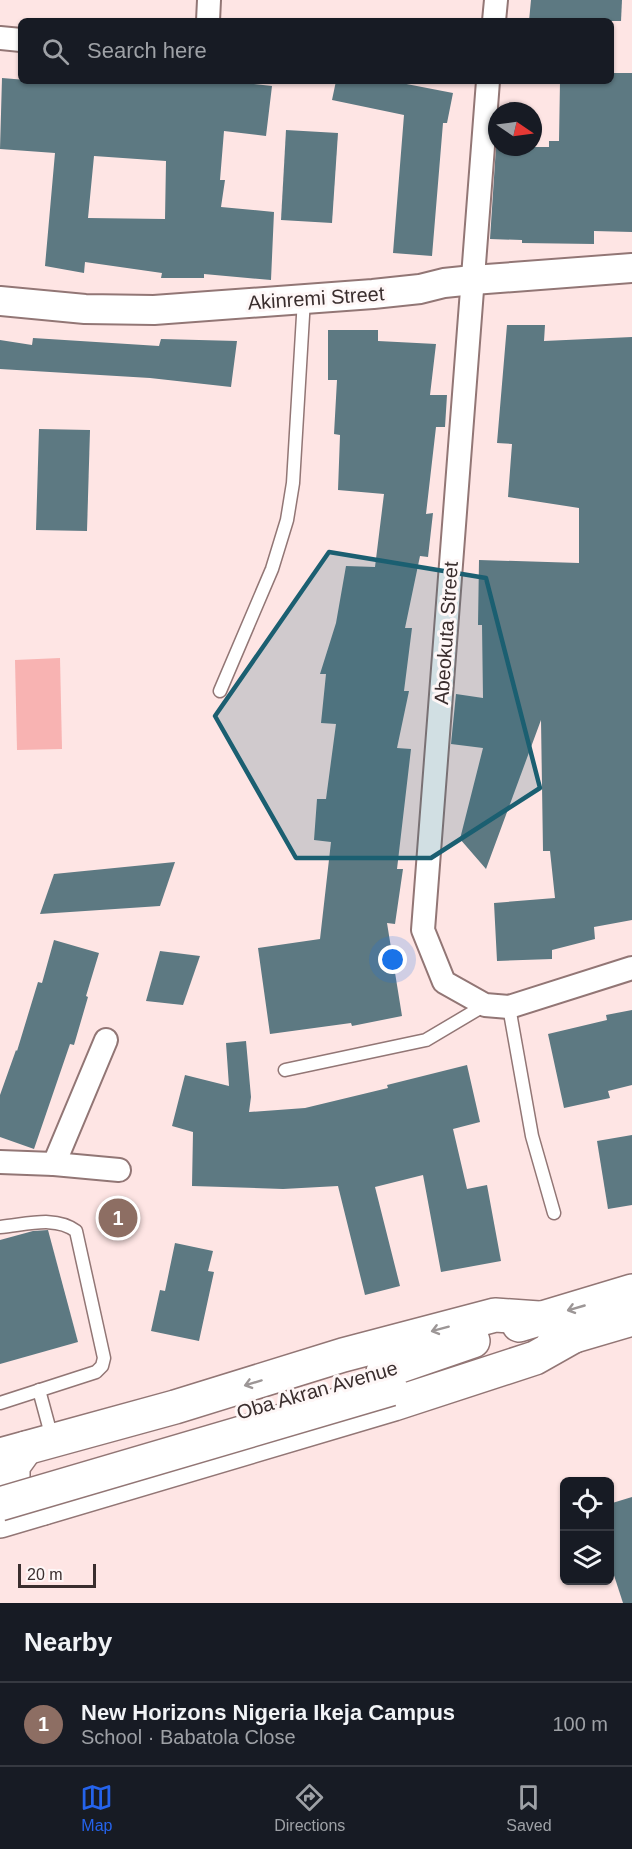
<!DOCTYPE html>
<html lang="en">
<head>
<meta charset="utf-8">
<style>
  body { margin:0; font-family:Arial,sans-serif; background:#242831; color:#f1f3f6 }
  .controls { position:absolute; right:18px; bottom:18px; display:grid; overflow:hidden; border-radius:9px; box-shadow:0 2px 4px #0004 }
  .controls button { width:54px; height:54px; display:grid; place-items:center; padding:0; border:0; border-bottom:2px solid #363941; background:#171b24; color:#f1f3f6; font:30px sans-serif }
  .compass { position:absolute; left:488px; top:102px; width:54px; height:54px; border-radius:50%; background:#171b24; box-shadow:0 2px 4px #0004; rotate:103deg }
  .scale { position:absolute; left:18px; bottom:15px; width:78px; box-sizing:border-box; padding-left:6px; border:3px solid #3a2e2e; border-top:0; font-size:16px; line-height:21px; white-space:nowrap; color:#3a2e2e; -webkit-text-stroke:4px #fef7f7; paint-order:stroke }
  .you { position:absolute; left:393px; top:960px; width:21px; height:21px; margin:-15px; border:4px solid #fff; border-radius:50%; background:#1a73e8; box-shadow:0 0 0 9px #1a73e833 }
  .badge { display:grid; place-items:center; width:39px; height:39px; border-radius:50%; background:#2563eb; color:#fff; font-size:20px; font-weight:700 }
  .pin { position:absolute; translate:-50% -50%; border:3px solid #fff; box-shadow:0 2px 6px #0006 }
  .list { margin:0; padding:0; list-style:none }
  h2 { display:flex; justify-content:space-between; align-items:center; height:78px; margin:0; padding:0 24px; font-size:26px }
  h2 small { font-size:20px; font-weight:400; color:#9ea1a6 }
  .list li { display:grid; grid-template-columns:39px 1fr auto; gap:18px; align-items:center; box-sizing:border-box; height:84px; padding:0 24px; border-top:2px solid #363941 }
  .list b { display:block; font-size:22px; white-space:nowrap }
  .list p { margin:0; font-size:20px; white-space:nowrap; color:#9ea1a6 }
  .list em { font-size:20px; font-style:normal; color:#9ea1a6 }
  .icon { flex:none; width:33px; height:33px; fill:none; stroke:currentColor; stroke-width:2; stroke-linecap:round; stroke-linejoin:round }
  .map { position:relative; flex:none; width:632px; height:1603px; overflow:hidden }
  .search { position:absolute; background:#171b24; box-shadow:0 2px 4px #0004; left:18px; right:18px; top:18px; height:66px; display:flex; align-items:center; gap:15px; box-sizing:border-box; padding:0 21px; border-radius:9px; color:#9ea1a6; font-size:22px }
  .sheet { height:162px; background:#171b24 }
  nav { display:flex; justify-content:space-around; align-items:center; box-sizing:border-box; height:84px; border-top:2px solid #363941; background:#171b24; font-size:16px; color:#9ea1a6 }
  nav a { display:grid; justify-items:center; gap:3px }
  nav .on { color:#2563eb }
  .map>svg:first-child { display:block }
  .green { fill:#f8b3b2 }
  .building { fill:#5d7982; fill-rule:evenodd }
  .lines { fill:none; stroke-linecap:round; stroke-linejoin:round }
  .service-casing { stroke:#927675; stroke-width:15 }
  .minor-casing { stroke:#927675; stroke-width:26 }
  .tertiary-casing { stroke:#927675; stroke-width:32 }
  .secondary-casing { stroke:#927675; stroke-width:36 }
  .service { stroke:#fff; stroke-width:12 }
  .minor { stroke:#fff; stroke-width:22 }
  .tertiary { stroke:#fff; stroke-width:28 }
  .secondary { stroke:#fff; stroke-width:33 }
  .secondary-bridge-casing { stroke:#927675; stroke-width:36; stroke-linecap:butt }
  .secondary-bridge { stroke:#fff; stroke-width:33 }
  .oneway { stroke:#9c9696 }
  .marked { fill:#1b5f71; fill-opacity:0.2; stroke:#1b5f71; stroke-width:4.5; stroke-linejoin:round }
  .labels { text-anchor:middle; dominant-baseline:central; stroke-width:6; stroke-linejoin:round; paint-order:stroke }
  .street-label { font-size:20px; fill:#3a2e2e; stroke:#fef7f7 }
</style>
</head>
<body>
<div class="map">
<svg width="632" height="1603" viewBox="0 0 632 1603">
  <rect width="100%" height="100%" fill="#fee5e4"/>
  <polygon class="green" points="60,658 62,749 17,750 15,660"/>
  <g class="building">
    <polygon points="531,0 622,0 621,21 529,21"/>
    <polygon points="611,73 632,73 632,232 594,231 594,244 522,243 522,240 490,239 496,147 549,147 549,141 559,141 560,81 611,81"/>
    <path d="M2 78 62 83V81H189L237 84V82L272 86 266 136 224 131 220 180H225L221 207 274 212 271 280 204 274V278H161L162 273 85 262 84 273 45 266 55 153 0 149ZM94 156 166 161 165 219 88 218Z"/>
    <polygon points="336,81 391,81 453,93 447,123 443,123 432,256 393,253 404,115 332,100"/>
    <polygon points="286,130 338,133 332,223 281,220"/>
    <polygon points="507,325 545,325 544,341 632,337 632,920 594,927 595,939 552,950 552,959 497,961 494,903 555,898 550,851 543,851 541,720 486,869 460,839 483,748 451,744 456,694 483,698 482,625 478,625 479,560 579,563 579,508 508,497 512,444 497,443"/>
    <polygon points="328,330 378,330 378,341 436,344 430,395 447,395 445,427 436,427 426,514 433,513 428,557 420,556 405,628 412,628 404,691 409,691 397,748 411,749 397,869 403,869 395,924 387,923 402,1016 352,1026 351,1023 270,1034 258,948 320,939 331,842 314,840 317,799 326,799 336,724 321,723 326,674 320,674 336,623 346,566 375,567 384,494 338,490 340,435 334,434 337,380 328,380"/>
    <polygon points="33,338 159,346 161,339 237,341 231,387 150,378 0,369 0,340 32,345"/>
    <polygon points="39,429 90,430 87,531 36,530"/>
    <polygon points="175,862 160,906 40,914 54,874"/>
    <polygon points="54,940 99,953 86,996 88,997 74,1045 70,1044 34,1149 0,1137 0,1095 16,1050 17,1051 38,982 42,983"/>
    <polygon points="160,951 200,956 183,1005 146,1001"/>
    <polygon points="632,1010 632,1085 608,1091 610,1098 564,1108 548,1034 607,1020 606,1015"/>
    <polygon points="246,1041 251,1097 249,1112 305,1108 388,1088 387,1085 467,1065 480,1122 453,1129 467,1189 487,1185 501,1261 441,1272 423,1175 375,1187 400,1286 365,1295 338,1186 283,1189 192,1186 193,1132 172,1126 185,1075 229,1086 226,1043"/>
    <polygon points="632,1135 632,1205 608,1209 597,1141"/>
    <polygon points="48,1230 78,1342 0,1364 0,1240 33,1231"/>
    <polygon points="175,1243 213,1251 208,1271 214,1272 199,1341 151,1331 160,1290 165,1291"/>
    <polygon points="632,1497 632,1603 623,1603 609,1560 609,1504"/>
  </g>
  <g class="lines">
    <defs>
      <g id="service">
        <polyline points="220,691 272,569 287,520 293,483 304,299"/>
        <polyline points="509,1007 532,1136 554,1213"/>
        <polyline points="285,1070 426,1040 485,1005"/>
        <path d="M0 1227C25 1225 55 1215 76 1231L104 1358 102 1366 96 1372 0 1403"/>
        <polyline points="39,1390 52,1438"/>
      </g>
      <g id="minor">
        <polyline points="208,21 209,0"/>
        <polyline points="494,21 496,0"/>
        <polyline points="0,38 21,40"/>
        <polyline points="488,81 423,930 444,982 485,1005 509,1007 632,968"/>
        <polyline points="0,1162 54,1164 119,1170"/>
        <polyline points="54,1164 106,1040"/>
      </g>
      <polyline id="tertiary" points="0,301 85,309 154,310 373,294 420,289 444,283 473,280 632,268"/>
      <g id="secondary">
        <polyline points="519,1325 632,1291"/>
        <polyline points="554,1342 632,1319"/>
        <polyline points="383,1372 473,1341"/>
        <polyline points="26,1448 13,1466 13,1487 22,1505 43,1508"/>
        <polyline points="0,1455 175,1407 343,1355 495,1315 539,1318"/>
        <polyline points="0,1521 394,1404 535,1358 574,1336"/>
      </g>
    </defs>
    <use href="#service" class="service-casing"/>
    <use href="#minor" class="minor-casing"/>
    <use href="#tertiary" class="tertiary-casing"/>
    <use href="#secondary" class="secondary-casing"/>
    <use href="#service" class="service"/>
    <use href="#minor" class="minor"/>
    <use href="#tertiary" class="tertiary"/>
    <use href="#secondary" class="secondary"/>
    <defs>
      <polyline id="secondary-bridge" points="0,1504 391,1389"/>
    </defs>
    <use href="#secondary-bridge" class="secondary-bridge-casing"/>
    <use href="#secondary-bridge" class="secondary-bridge"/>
  </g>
  <defs><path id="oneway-shaft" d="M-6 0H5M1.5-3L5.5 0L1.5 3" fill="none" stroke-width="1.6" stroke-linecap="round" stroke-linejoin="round" transform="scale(1.5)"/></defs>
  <g class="oneway">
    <use href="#oneway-shaft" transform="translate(576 1308) rotate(164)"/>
    <use href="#oneway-shaft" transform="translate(440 1329) rotate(165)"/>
    <use href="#oneway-shaft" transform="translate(253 1383) rotate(163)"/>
  </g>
  <path class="marked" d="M329 552 486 578 540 788 431 858H296L215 716Z"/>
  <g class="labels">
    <g class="street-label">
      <text transform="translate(316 298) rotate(-4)">Akinremi Street</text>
      <text transform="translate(446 633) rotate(-86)">Abeokuta Street</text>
      <text transform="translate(317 1390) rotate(-16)">Oba Akran Avenue</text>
    </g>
  </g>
</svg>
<div class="controls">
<button><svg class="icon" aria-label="locate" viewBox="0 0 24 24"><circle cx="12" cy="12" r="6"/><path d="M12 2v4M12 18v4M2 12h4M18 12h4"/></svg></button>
<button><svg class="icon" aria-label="layers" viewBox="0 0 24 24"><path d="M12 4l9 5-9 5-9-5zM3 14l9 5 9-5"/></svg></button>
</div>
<svg class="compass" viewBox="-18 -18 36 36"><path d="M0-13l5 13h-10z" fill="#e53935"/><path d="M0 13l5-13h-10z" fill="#9ea1a6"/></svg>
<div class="scale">20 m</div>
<div class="you"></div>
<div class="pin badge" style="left:118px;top:1218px;background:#8d6e63">1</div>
<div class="search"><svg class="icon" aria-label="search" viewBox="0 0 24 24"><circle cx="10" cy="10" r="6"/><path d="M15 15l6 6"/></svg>Search here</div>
</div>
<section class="sheet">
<h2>Nearby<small></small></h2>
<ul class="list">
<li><span class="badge" style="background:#8d6e63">1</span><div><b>New Horizons Nigeria Ikeja Campus</b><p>School · Babatola Close</p></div><em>100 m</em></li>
</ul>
</section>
<nav>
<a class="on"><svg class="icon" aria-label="map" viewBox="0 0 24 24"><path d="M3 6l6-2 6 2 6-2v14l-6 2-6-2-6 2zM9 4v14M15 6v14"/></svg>Map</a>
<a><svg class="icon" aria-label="directions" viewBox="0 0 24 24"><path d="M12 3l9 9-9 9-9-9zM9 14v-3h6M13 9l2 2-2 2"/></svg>Directions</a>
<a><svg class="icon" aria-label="saved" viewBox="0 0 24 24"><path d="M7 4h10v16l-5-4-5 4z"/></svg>Saved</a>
</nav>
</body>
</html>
